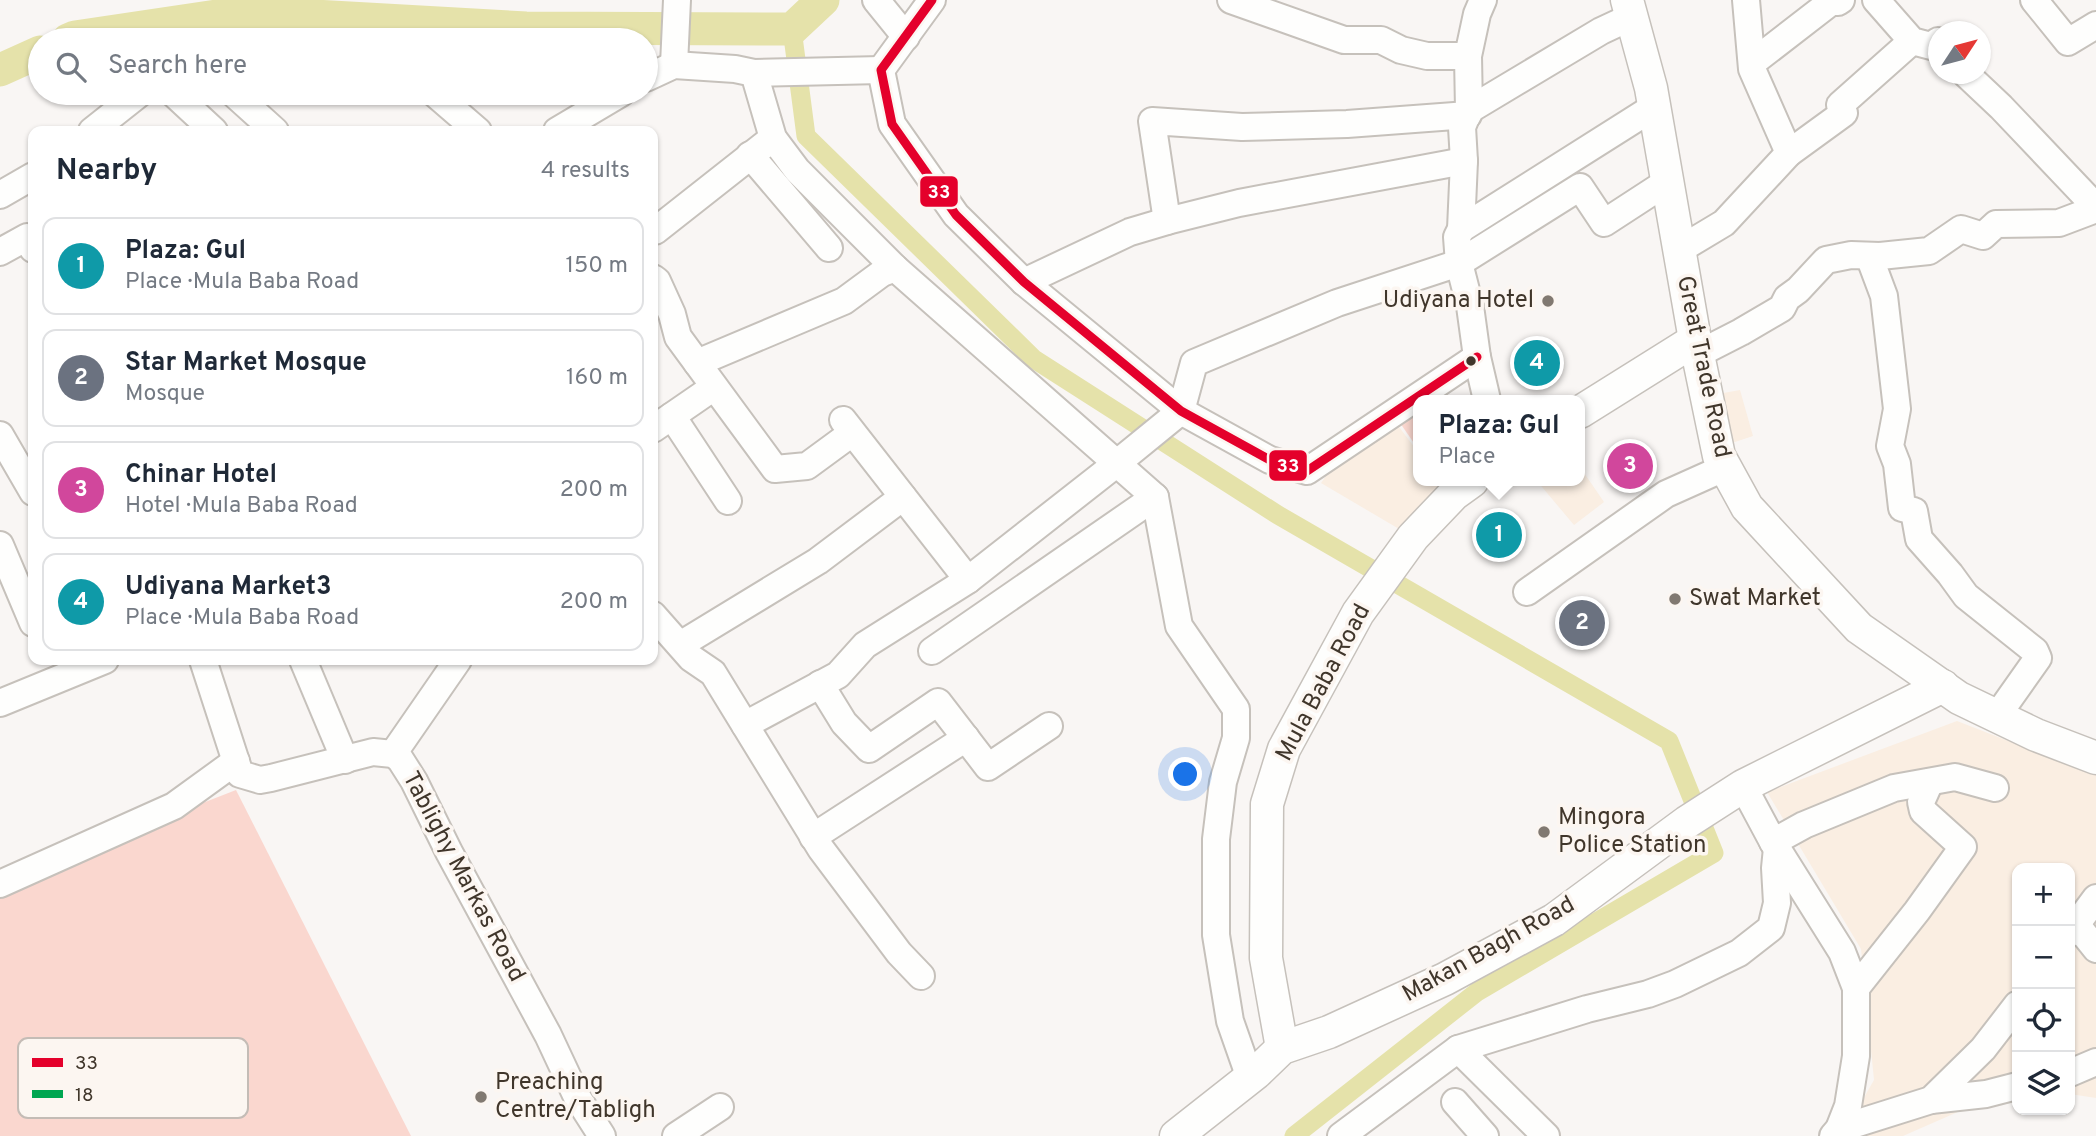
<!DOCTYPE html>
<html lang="en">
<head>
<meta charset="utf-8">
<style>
  body { margin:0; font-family:Overpass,sans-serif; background:#f6f6f7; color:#1f2937 }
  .controls { position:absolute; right:21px; bottom:21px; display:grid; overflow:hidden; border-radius:14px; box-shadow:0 2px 5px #0004 }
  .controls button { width:63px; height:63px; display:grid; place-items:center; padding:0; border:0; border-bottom:2px solid #e0e1e3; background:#fff; color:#1f2937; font:35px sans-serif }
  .compass { position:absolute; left:1928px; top:21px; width:63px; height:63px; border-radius:50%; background:#fff; box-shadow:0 2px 5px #0004; rotate:54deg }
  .you { position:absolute; left:1186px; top:775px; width:24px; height:24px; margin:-18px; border:5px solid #fff; border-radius:50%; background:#1a73e8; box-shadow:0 0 0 10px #1a73e833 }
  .badge { display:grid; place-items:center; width:46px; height:46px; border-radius:50%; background:#d93025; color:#fff; font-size:23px; font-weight:700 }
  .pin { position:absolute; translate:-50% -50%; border:4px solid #fff; box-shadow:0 2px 7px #0006 }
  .popup { position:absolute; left:1413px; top:395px; width:172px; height:91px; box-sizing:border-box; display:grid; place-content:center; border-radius:14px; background:#fff; filter:drop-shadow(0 2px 5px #0005); font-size:23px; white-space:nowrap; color:#747a83 }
  .popup b { font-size:26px; color:#1f2937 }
  .popup::after { content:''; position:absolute; left:50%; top:100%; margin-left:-14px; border:14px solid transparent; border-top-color:#fff }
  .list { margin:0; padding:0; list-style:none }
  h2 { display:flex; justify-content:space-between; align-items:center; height:91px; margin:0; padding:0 28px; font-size:30px }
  h2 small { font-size:23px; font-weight:400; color:#747a83 }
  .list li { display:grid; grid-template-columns:46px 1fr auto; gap:21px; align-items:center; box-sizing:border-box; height:98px; margin:0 14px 14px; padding:0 14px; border:2px solid #e0e1e3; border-radius:14px }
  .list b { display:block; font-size:26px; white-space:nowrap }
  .list p { margin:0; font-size:23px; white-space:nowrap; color:#747a83 }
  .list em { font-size:23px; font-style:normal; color:#747a83 }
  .icon { flex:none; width:38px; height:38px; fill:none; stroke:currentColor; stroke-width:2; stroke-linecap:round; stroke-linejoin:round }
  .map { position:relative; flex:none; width:2096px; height:1136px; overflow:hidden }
  .search { position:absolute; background:#fff; box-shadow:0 2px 5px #0004; left:28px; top:28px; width:630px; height:77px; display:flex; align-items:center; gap:18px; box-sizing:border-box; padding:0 24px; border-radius:38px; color:#747a83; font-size:26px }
  .panel { position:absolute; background:#fff; box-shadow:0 2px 5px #0004; left:28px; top:126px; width:630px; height:539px; border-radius:14px }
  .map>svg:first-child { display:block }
  .built { fill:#faeee2 }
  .green { fill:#fad7cf }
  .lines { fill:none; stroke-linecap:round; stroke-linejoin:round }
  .canal { stroke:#e5e2aa; stroke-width:19 }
  .river { stroke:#e5e2aa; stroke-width:33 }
  .minor-casing { stroke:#c6c1bb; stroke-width:30 }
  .major-casing { stroke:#c6c1bb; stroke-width:35 }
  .minor { stroke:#fefefd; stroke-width:26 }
  .major { stroke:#fefefd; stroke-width:32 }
  .bus-1-casing { stroke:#fcf6f1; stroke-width:14 }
  .bus-1 { stroke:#e4002b; stroke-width:9 }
  .poi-dot { fill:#817971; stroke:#fcf6f1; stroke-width:2.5 }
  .bus-dot { fill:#40362b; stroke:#fcf6f1; stroke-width:2.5 }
  .labels { text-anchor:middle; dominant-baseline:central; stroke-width:7; stroke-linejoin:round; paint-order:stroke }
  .poi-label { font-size:24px; fill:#40362b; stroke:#fcf6f1; text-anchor:start }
  .street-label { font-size:24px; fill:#40362b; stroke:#fcf6f1 }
  .key { fill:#fcf6f1; stroke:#c4bcb6; stroke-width:2 }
  .key-label { font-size:19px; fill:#40362b }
  .line-badge { stroke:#fcf6f1; stroke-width:2.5 }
  .badge-label { font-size:19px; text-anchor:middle; font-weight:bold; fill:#fff }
</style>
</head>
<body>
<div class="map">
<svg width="2096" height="1136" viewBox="0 0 2096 1136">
  <rect width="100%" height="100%" fill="#f9f6f4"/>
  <g class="built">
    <polygon points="1740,390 1753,436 1717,448 1707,396"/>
    <polygon points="1393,419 1418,452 1418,481 1442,481 1454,493 1411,536 1321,483 1339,458"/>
    <polygon points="1580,467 1604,502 1574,525 1537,481 1580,481"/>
    <polygon points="1957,721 2096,775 2096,1098 2070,1094 2070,868 2017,868 2017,1086 1903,1136 1842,1136 1874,1080 1861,949 1767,792"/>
  </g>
  <g class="green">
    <polygon points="1415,409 1418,416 1418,449 1398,420"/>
    <polygon points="236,790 411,1136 0,1136 0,882"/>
  </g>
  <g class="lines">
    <polyline class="canal" points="792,29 806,136 1034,359 1278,515 1669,741 1714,853 1477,992 1294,1136"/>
    <g class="river">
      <polyline points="68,40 75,37 244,12 526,28 792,29 823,0"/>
      <polyline points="0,70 40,52"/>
    </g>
    <defs>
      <g id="minor">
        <polyline points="876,0 906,37"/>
        <polyline points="932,0 881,70 892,124 956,215 1024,282 1181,411 1270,460 1307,471 1477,357"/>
        <polyline points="1231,0 1344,40 1381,40 1401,50 1427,56 1468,56"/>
        <polyline points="1483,0 1477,14 1468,56 1469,110 1462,127 1464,161 1461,229 1457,237 1459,263 1470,306 1477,357 1487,400"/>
        <polyline points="1876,0 1912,41 1931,46 1938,41"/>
        <polyline points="2034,0 2068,42 2096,25"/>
        <polyline points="1752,63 1831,2 1838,2 1841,0"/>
        <polyline points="674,65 677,0"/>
        <polyline points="754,73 881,70"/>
        <polyline points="1966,74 2001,107 2096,207"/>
        <polyline points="646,78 674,65 735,69 754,73 773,138 797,170 895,268 1155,497 1179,626 1236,709 1236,738 1223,782 1216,839 1216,935 1230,1021 1250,1078"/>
        <polyline points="173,93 214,131"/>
        <polyline points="233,93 275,131"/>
        <polyline points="434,93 478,131"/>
        <polyline points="1469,110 1601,31 1631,17"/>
        <polyline points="92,131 140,93"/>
        <polyline points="557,131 621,93"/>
        <polyline points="1789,153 1844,113 1840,105 1912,41"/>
        <polyline points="750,155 829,248"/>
        <polyline points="0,195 33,176"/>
        <polyline points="1167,221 1152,121 1242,127 1347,124 1468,115"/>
        <polyline points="1461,229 1654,107"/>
        <polyline points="655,231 773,138"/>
        <polyline points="1679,250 1724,223 1789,153 1752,69 1746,0"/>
        <polyline points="0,252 27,237 33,249"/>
        <polyline points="1869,256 1884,296 1897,409 1890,446 1897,464 1902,508 1914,511 1919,539 1950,574 1966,596 2035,651 2038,658 1997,716"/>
        <polyline points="653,278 657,281 672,314 678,337 775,469 807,466 852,433"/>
        <polyline points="1024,282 1130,232 1167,221 1239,203 1464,161"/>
        <polyline points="1698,354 1741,332 1782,308 1787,298 1798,290 1826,260 1851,255 1880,256 1929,251 1961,229 1983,236 1996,224 2059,223 2096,209"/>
        <polyline points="697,363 844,301 882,273 895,268"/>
        <polyline points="672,416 728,501"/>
        <polyline points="843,420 968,580"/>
        <polyline points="653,429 714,387"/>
        <polyline points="0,435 33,492"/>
        <polyline points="0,545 33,623"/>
        <polyline points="1527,592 1666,494 1724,468"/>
        <polyline points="653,615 691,658 713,673 821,849 899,953 921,976"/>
        <polyline points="680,645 818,561 903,497"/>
        <polyline points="932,651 1155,497"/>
        <polyline points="203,660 240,774 260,780 271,778 373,752 393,754 400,759 414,781 449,852 548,1035 577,1097 602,1136"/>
        <polyline points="303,660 345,760"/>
        <polyline points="820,684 844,723 869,749 938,702 988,767 1049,726"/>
        <polyline points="0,703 105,660"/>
        <polyline points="745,725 838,675 865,645 968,580 1116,464 1181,411 1194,363 1337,303 1459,263 1580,187 1604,223 1667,182"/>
        <polyline points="393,754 458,660"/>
        <polyline points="1743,786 1773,842 1842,952 1856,988 1856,1056 1848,1106 1839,1129 1833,1136"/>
        <polyline points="813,837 966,738"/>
        <polyline points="1773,842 1804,825 1894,788 1955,777 1995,788"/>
        <polyline points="0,884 174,806 236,761"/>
        <polyline points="2076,924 2096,949"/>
        <polyline points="2070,933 2096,898"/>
        <polyline points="1856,988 1917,911 1963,847 1923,811 1921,802 1930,782"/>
        <polyline points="1458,1049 1546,1136"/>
        <polyline points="2070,1073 2096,1062"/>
        <polyline points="1931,1100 1986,1094 2017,1086"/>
        <polyline points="1455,1102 1485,1136"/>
        <polyline points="1839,1129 1931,1100 1983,1049 2017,1005"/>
        <polyline points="676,1136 720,1107"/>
        <polyline points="1341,1136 1458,1049 1587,1009 1648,994 1675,984 1739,953 1771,928 1777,903 1775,868 1777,848"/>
      </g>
      <g id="major">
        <polyline points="1627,0 1651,88 1695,340 1719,456 1747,507 1859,628 1959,698 2036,735 2096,758"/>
        <polyline points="1580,412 1695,340"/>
        <polyline points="1282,1048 1266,958 1267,804 1284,749 1358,613 1413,537 1454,494 1472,481"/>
        <polyline points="1176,1136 1256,1073 1282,1048 1329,1032 1445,979 1554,920 1687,822 1743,786 1943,686"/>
      </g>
    </defs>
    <use href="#minor" class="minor-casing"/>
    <use href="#major" class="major-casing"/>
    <use href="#minor" class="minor"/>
    <use href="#major" class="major"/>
    <defs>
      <polyline id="bus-1" points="932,0 881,70 892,124 956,215 1024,282 1181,411 1270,460 1307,471 1477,357"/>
    </defs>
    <use href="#bus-1" class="bus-1-casing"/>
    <use href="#bus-1" class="bus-1"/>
  </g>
  <g class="poi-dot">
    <circle cx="1548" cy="301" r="7"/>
    <circle cx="1675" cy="599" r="7"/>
    <circle cx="1544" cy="832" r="7"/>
    <circle cx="481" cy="1097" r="7"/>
  </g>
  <circle class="bus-dot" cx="1471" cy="361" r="6"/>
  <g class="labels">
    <g class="poi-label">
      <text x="1534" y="301" text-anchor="end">Udiyana Hotel</text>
      <text x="1689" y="599">Swat Market</text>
      <text x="1558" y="818">Mingora<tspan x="1558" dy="28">Police Station</tspan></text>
      <text x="495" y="1083">Preaching<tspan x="495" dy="28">Centre/Tabligh</tspan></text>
    </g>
    <g class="street-label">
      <text transform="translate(1703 367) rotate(78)">Great Trade Road</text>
      <text transform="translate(1324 683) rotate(-62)">Mula Baba Road</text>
      <text transform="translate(463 877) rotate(62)">Tablighy Markas Road</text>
      <text transform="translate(1489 950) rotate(-29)">Makan Bagh Road</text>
    </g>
  </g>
  <rect x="18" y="1038" width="230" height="80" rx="10" class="key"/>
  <rect x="32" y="1058" width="31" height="9" fill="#e4002b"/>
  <rect x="32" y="1090" width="31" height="8" fill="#00a651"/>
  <g class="key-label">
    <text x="75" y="1069">33</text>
    <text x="75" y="1101">18</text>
  </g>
  <g class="line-badge">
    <rect x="919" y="175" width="40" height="33" rx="7" fill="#e4002b"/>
    <rect x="1268" y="449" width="40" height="33" rx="7" fill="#e4002b"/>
  </g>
  <g class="badge-label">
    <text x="939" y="198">33</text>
    <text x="1288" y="472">33</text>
  </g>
</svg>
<div class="controls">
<button>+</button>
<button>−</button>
<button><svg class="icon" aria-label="locate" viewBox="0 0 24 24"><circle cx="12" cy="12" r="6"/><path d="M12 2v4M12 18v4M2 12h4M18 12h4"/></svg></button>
<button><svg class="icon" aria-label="layers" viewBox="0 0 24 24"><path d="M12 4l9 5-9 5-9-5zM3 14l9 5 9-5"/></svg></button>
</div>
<svg class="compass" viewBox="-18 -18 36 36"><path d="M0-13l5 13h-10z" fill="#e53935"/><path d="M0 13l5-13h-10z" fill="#747a83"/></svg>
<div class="you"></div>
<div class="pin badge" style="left:1499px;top:535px;background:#0f9aa8">1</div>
<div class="popup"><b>Plaza: Gul</b>Place</div>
<div class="pin badge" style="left:1582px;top:623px;background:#6b7280">2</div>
<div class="pin badge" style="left:1630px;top:466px;background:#d1479c">3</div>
<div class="pin badge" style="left:1537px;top:363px;background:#0f9aa8">4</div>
<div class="search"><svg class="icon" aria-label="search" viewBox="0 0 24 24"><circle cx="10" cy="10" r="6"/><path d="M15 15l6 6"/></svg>Search here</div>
<section class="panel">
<h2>Nearby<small>4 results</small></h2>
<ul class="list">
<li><span class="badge" style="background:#0f9aa8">1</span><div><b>Plaza: Gul</b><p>Place · Mula Baba Road</p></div><em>150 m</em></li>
<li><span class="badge" style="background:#6b7280">2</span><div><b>Star Market Mosque</b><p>Mosque</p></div><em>160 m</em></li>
<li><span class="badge" style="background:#d1479c">3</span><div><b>Chinar Hotel</b><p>Hotel · Mula Baba Road</p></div><em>200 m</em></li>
<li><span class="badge" style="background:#0f9aa8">4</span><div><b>Udiyana Market3</b><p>Place · Mula Baba Road</p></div><em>200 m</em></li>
</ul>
</section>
</div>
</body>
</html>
